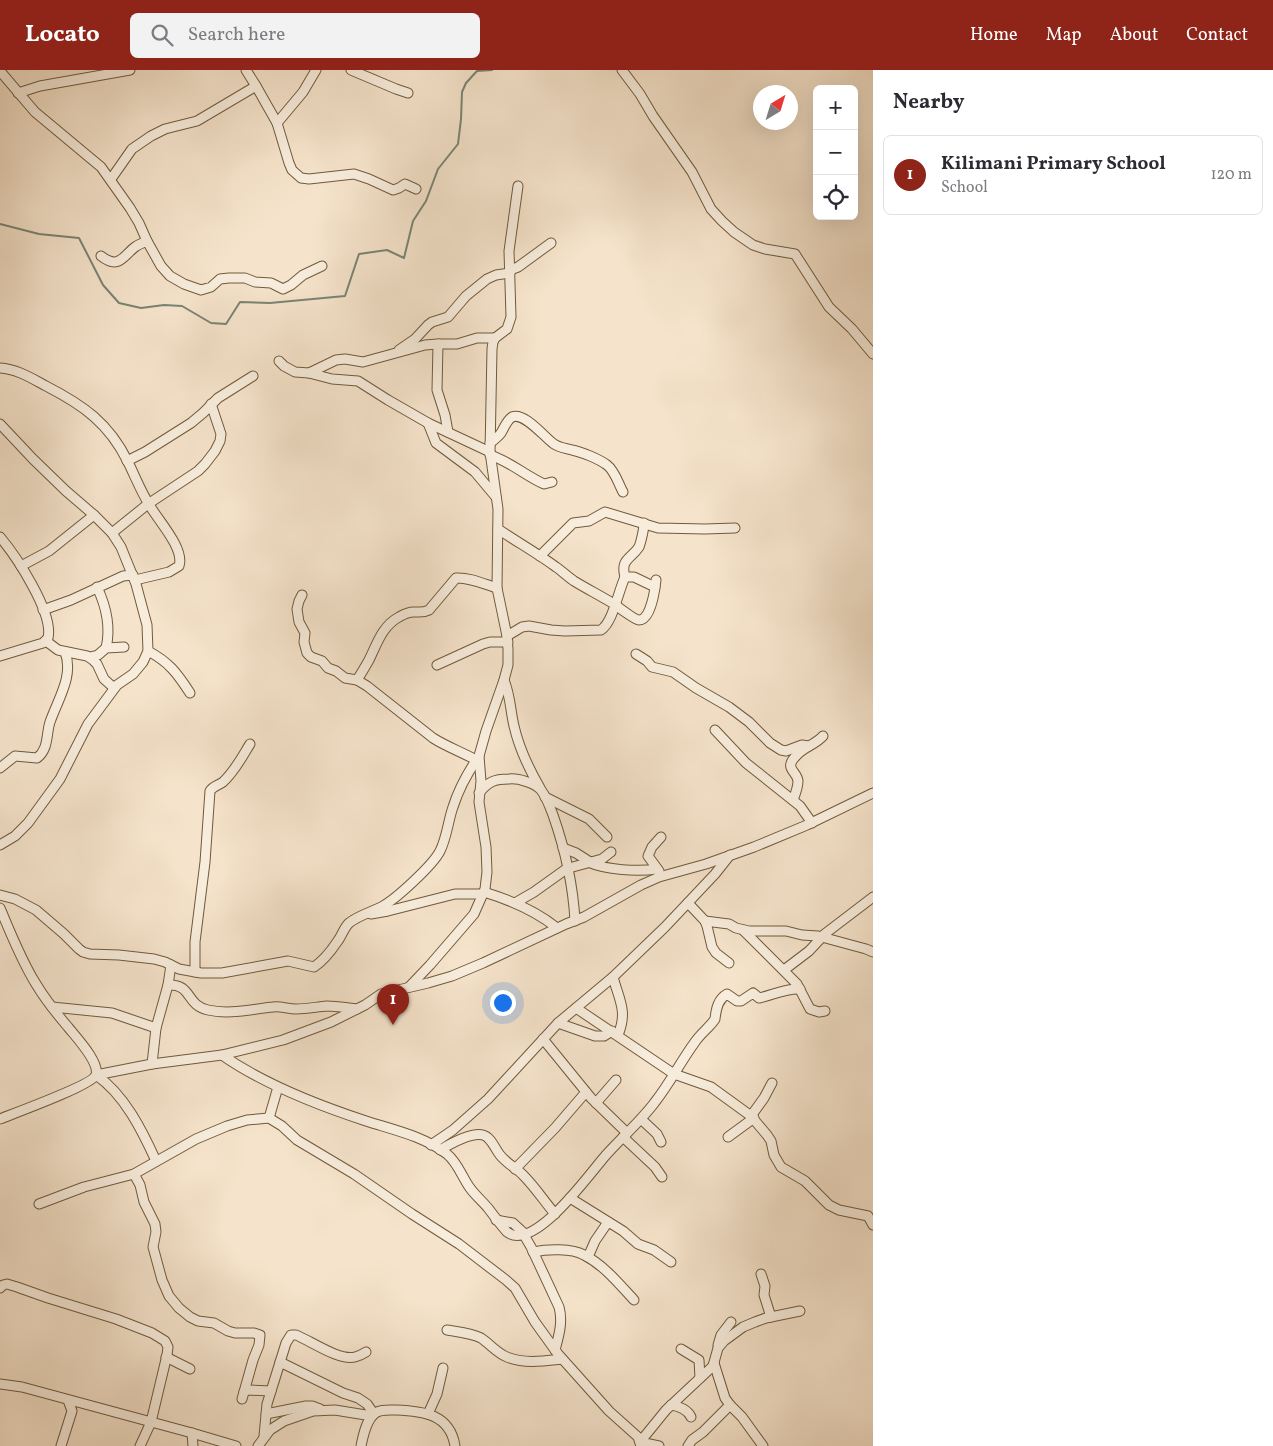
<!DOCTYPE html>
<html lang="en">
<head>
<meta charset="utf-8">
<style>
  body { margin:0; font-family:Vollkorn,serif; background:#f2f2f3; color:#2b2b33 }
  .controls { position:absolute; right:15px; top:15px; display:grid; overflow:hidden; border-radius:8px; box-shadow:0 5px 20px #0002 }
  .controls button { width:45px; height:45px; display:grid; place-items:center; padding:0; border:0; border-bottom:1px solid #e1e1e2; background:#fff; color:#2b2b33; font:25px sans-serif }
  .compass { position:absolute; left:753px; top:15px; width:45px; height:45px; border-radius:50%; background:#fff; box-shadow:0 5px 20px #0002; rotate:38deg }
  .you { position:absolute; left:502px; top:932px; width:18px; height:18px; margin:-12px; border:4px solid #fff; border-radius:50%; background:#1a73e8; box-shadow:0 0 0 8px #1a73e833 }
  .badge { display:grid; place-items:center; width:32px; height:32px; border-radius:50%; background:#8f2418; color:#fff; font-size:16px; font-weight:700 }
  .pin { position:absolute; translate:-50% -41px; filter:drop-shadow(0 1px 2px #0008) }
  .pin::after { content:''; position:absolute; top:26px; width:18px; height:15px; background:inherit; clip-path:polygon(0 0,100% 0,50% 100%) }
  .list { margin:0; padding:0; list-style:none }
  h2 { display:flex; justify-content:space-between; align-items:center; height:65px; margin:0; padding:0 20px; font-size:21px }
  h2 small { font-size:16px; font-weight:400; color:#7c7c81 }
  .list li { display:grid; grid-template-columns:32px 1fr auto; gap:15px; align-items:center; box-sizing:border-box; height:80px; margin:0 10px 10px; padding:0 10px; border:1px solid #e1e1e2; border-radius:8px }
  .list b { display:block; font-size:19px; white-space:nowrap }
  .list p { margin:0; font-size:16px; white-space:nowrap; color:#7c7c81 }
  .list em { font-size:16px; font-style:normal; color:#7c7c81 }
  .icon { flex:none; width:28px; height:28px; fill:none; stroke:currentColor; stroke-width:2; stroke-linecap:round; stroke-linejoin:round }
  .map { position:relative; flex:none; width:873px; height:1376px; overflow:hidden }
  header { display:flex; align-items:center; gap:30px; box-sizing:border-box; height:70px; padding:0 25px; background:#8f2418; color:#fff }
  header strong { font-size:24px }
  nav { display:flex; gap:28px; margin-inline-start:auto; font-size:18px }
  .search { width:350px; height:45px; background:#f2f2f3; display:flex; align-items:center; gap:12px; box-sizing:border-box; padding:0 18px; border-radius:8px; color:#7c7c81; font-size:19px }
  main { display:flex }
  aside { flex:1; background:#fff }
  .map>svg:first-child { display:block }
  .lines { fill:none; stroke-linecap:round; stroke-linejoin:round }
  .stream { stroke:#798475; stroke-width:2 }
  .minor-casing { stroke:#705a3b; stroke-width:11 }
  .minor { stroke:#f8eddd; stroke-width:9 }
</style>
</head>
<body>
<header>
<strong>Locato</strong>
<div class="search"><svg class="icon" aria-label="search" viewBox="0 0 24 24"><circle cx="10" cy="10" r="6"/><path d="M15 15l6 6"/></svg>Search here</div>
<nav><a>Home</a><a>Map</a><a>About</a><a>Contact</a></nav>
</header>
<main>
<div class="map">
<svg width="873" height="1376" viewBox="0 0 873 1376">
  <rect width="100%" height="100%" fill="#f5e3cb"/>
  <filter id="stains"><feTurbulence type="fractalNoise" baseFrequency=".004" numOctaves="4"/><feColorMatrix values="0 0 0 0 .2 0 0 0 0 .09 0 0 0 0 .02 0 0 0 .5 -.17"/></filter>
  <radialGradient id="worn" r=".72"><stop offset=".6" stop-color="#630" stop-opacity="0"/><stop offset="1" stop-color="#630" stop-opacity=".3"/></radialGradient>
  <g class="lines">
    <polyline class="stream" points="0,154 39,164 79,168 103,215 119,233 141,238 164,235 182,236 211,253 226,254 240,232 270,233 345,226 359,184 387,180 404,188 413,151 426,131 438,99 458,74 461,49 462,22 466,13 477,1 492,0"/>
    <defs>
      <g id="minor">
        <polyline points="246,0 256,16 277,53 289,93 292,100 301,108 309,109 354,104 369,109 393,120 399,118 405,114 416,119"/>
        <polyline points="351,0 396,19 408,23"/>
        <polyline points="622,0 640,24 653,46 692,102 711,139 722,151 734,162 753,175 765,179 795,184 829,237 852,259 873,284"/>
        <polyline points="0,1 35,42 101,97 130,138 139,153 147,171 161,196 170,206 184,214 201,220 211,217 220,209 229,208 245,208 255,212 271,213 283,219 291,215 303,205 322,196"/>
        <polyline points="18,23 40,16 130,0"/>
        <polyline points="277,53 303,22 316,0"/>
        <polyline points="111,109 132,79 151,66 165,59 197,51 256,16"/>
        <path d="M101 186C119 200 123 186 135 177 139 174 143 173 147 171"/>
        <polyline points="510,200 518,197 551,173"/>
        <polyline points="438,274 437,320 445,345 448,362"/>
        <polyline points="399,280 415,269 428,255 432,252 448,247 466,226 487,209 496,205 510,203"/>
        <polyline points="279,291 284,296 295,302 309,303 332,309 358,311 388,330 428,353 490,382"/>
        <path d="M0 298C17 299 31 308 46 316 83 335 109 353 128 392 135 406 141 422 150 436 158 450 185 479 179 496L169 502 135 510"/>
        <polyline points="309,303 336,290 345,289 363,292 425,275 438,274 457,274 477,268 495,268"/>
        <polyline points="428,353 436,373 475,402 496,427"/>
        <polyline points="0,354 33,389 66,421 94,445 112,463 121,477 136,514 147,555 148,581 143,592 133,604 117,615 88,654 60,709 28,753 15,766 0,775"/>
        <path d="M490 373C494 370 498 367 501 363 504 358 507 350 512 347 525 342 545 368 554 374 560 378 565 378 572 380 582 382 599 389 607 395 615 401 618 413 623 422"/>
        <path d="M490 385C511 392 524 405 544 414L552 412"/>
        <polyline points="127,391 145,382 191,353 203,343 218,328 253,306"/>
        <path d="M498 459C517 472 537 483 556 497 562 501 568 507 574 511 587 519 601 526 614 534 618 537 635 550 639 550 651 550 655 519 656 510"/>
        <polyline points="112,463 148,434 198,401 205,394 215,381 220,371 221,364 211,334"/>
        <path d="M0 467C16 486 54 543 48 568L43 573 0 586"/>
        <polyline points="540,486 573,453 589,451 605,442 658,458 705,459 735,458"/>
        <polyline points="21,496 49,481 94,445"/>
        <path d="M625 507C620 489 631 489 639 477 641 472 644 459 644 453"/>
        <path d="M97 517C106 536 111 557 106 578"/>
        <path d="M302 525 299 531 297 539 299 552 305 563 304 572 307 583 311 587 322 591 328 598 336 601 345 608 357 610 367 616 433 668C447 677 462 682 476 690"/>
        <polyline points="43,540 71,530 123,506 133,505"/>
        <path d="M507 566 522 557 529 556 551 560 565 561 601 560C613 552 618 522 625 507H634L655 517"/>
        <polyline points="46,571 58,580 87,586 93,590 97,594 104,609 114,618"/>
        <path d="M148 581C169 592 177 603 190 623"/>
        <polyline points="636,584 647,591 652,597 673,602 696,618 729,637 749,652 770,673 781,680 786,681 802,675 809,676"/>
        <polyline points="90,587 98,585 106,578 124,577"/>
        <polyline points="437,595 483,574 490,572 508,572"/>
        <path d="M357 610C361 604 365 597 369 590 377 574 382 556 399 547 404 544 409 542 414 542 420 542 423 543 429 540L456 508C469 507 484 514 497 518"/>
        <path d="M504 610C511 628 510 639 514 656 519 678 529 699 540 718"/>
        <polyline points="715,660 746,693 800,736 812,753"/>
        <path d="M0 698 15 686 37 688C49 679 46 664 50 652 58 629 74 606 65 582"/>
        <path d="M479 723C488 712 494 709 509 709 518 708 535 713 541 720 546 726 550 737 553 745 565 779 573 814 575 851"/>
        <polyline points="545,727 589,749 607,767"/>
        <path d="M793 730C795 725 798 717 798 711 797 701 784 699 795 687 803 677 815 675 823 666"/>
        <polyline points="563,778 576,783 590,792"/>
        <path d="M588 792C606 800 638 802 657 799"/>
        <polyline points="569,798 602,789 611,782"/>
        <polyline points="659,801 648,786 652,777 661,767"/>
        <path d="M484 822C510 830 536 841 557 858"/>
        <path d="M0 825 15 829 36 840 64 864 79 879 83 882 90 884 119 885 154 889 165 892 179 899 201 903H222L288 891 314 897C323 891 331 881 337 872 342 866 343 859 349 853 359 845 372 842 383 836 397 828 433 795 440 781 447 767 448 751 453 737 459 718 468 702 479 686"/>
        <polyline points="515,833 534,822 569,797"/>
        <polyline points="688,833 705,851 707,856 712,877 716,883 729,893"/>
        <path d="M0 838C11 864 21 890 36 914 45 929 56 943 68 957 75 966 100 992 96 1005 92 1015 15 1043 0 1049"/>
        <polyline points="371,844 388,841 455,824 483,824"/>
        <polyline points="705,851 729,854 736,858 749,861 786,861 802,865 818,866 866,879 873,882"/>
        <polyline points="743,860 797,914 810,939 819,942 825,941"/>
        <polyline points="822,866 873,827"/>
        <polyline points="784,900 809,881 823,866"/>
        <path d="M195 902V872L205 792 210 721C213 716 219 715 223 712 235 701 242 687 250 674"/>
        <path d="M613 907C619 930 628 941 618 965"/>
        <path d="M168 915C193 914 185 935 208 940 229 945 252 939 273 937 281 936 288 939 296 939 306 939 316 937 327 936 337 936 347 938 357 939"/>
        <polyline points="409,917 430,895 474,844 485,819 487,802 486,777 479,732 481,711 479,686 486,661 504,610 508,595 508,579 507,566 497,518 498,439 490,382 492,279 493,272 495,268 507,259 511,247 509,181 518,116"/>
        <polyline points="52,937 112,943 156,958"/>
        <polyline points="576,938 674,1004 711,1017 751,1046 767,1065 771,1071 774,1085 781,1097 805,1111 829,1135 839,1140 868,1146 873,1155"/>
        <polyline points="558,953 595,966 604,966 612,961"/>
        <polyline points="543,969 591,1028 627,1063"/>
        <path d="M222 985C265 1015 317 1035 366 1051 394 1060 423 1066 447 1084 458 1093 462 1107 470 1118 475 1125 482 1131 488 1138 494 1146 500 1154 507 1162 534 1183 590 1103 606 1085 622 1067 641 1051 655 1032 670 1013 681 991 695 972 701 963 710 957 715 949 716 939 718 929 727 924L737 931H741L753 923 759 928C773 925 786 918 800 919"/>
        <polyline points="152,994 156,958 168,915 171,895"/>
        <polyline points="96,1005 152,994 222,985 283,970 331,952 365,935 381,924 428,913 452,906 483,893 566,854 584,847 641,815 659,807 706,794 754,777 807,755 873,723"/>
        <path d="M96 1005C124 1024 142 1060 156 1091"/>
        <polyline points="596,1033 616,1010"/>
        <polyline points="751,1046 764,1028 772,1013"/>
        <polyline points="269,1048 278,1017"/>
        <polyline points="641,1049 657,1064 661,1072"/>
        <polyline points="623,1067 655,1097 662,1107"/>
        <polyline points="728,1067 754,1048"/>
        <polyline points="431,1075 453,1060 488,1029 558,953 613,907 665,857 715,804 730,785"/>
        <path d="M440 1080C450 1074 471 1062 483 1065 491 1067 495 1079 500 1085 506 1093 516 1098 523 1105 535 1117 544 1131 555 1144"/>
        <polyline points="515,1099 555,1058 586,1022"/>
        <polyline points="134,1104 140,1115 144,1132 155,1154 156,1162 153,1177 162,1210 169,1226 179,1238 190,1247 198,1251 214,1253 228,1261 235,1263 254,1263 260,1265 259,1275 253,1290 244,1322"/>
        <polyline points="570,1128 623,1161 638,1174 654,1180 671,1192"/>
        <polyline points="39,1134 84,1117 134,1104 196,1069 227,1056 247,1050 269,1048 282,1056 297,1070 354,1104 412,1144 459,1174 506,1210 515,1218 535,1252 558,1284 609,1341 638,1367 641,1376"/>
        <polyline points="496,1150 513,1153 525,1164"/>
        <path d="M524 1165 531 1177 559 1237C563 1252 559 1265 555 1280"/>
        <path d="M533 1182C547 1179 572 1178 584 1185 604 1195 619 1214 634 1230"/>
        <polyline points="588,1187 595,1171 608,1152"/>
        <polyline points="761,1204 765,1216 764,1225 771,1247"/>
        <polyline points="0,1218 3,1215 7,1214 17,1217 48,1228 116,1249 152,1263 165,1271 168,1277 167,1285 151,1352 140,1376"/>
        <path d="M447 1260C458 1262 471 1263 481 1268 490 1274 497 1283 507 1287 524 1294 544 1291 562 1289"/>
        <polyline points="718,1275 721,1265 731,1252"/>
        <polyline points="681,1279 699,1290 700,1308"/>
        <polyline points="166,1287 190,1299"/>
        <polyline points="280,1292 343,1323 358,1328 367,1334 374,1344"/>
        <polyline points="714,1293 725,1328 730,1335 742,1347 763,1376"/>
        <polyline points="0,1314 22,1317 192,1363 236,1376"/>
        <polyline points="242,1329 244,1322 247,1320 271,1321"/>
        <path d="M671 1335C679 1336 688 1340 691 1347"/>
        <polyline points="266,1344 306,1336 312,1336 320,1339"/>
        <polyline points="428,1344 437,1324 443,1298"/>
        <polyline points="192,1363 193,1376"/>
        <path d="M264 1366 267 1334 286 1273 291 1265H296C311 1271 339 1291 355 1287 359 1286 363 1284 366 1282"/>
        <polyline points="61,1376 72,1341 68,1330"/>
        <polyline points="258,1376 270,1360 284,1351 313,1341 335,1340 372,1346"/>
        <path d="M361 1376C363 1366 366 1351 374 1344 379 1339 388 1340 396 1340 423 1341 450 1344 455 1376"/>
        <polyline points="659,1376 640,1372 666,1340 713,1296 718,1278 724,1271 743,1257 755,1252 766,1248 800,1241"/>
        <polyline points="688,1376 692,1370 703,1362 730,1335"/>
      </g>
    </defs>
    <use href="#minor" class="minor-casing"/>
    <use href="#minor" class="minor"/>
  </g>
  <rect width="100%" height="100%" filter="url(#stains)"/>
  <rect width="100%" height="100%" fill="url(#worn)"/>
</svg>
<div class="controls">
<button>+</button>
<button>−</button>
<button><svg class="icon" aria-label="locate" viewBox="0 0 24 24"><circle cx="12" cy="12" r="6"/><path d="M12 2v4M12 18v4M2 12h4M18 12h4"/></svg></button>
</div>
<svg class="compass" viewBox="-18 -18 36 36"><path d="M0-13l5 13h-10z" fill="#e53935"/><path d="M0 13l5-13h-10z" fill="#7c7c81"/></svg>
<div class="you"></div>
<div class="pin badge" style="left:393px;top:955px">1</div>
</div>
<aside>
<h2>Nearby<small></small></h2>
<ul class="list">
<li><span class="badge">1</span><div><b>Kilimani Primary School</b><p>School</p></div><em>120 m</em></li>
</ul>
</aside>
</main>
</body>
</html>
